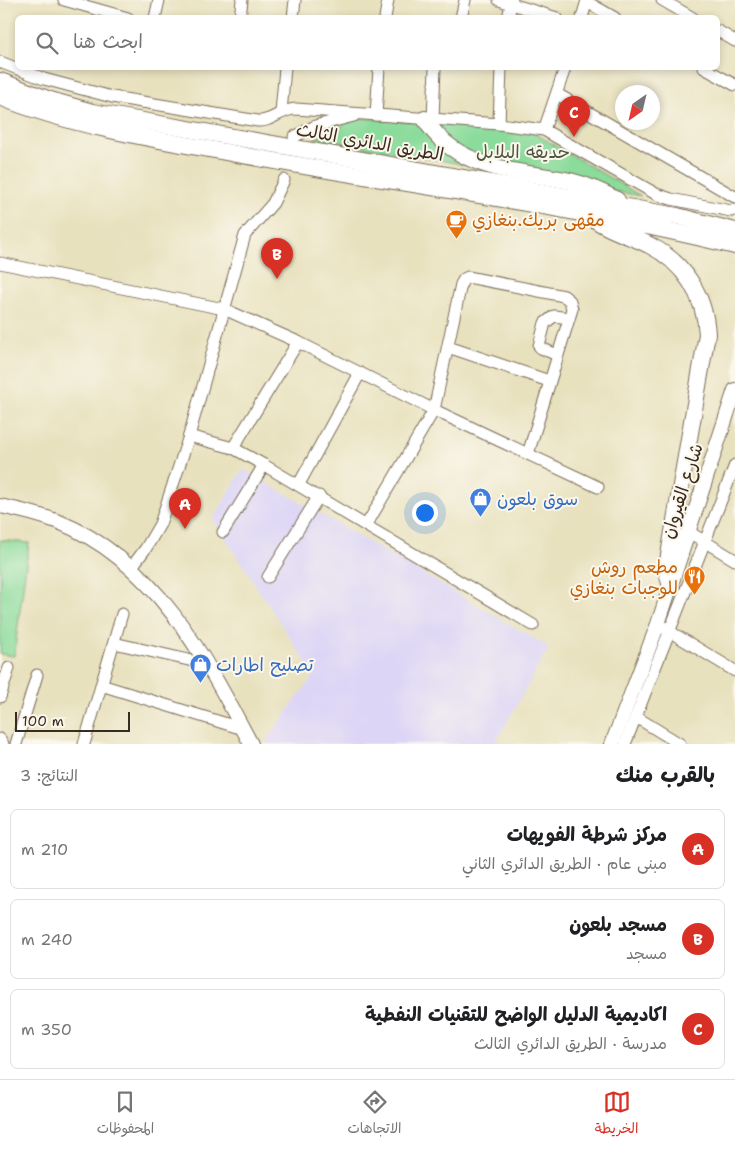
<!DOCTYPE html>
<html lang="ar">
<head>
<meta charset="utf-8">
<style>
  body { margin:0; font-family:"Shantell Sans","Playpen Sans Arabic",sans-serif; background:#f6f6f6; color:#202124; direction:rtl }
  .compass { position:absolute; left:615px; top:85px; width:45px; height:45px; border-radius:50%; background:#fff; box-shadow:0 2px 8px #0003; rotate:214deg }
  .scale { position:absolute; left:15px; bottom:12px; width:115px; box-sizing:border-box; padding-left:5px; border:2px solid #3b2a1e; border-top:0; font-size:14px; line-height:18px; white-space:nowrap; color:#3b2a1e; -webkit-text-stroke:4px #fbf7ec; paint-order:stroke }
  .you { position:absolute; left:424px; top:512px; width:18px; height:18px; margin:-12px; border:4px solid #fff; border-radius:50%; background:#1a73e8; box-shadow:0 0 0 8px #1a73e833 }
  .badge { display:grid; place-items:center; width:32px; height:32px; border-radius:50%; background:#d93025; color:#fff; font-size:16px; font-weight:700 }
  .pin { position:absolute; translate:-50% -41px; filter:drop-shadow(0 1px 2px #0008) }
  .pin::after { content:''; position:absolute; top:26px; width:18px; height:15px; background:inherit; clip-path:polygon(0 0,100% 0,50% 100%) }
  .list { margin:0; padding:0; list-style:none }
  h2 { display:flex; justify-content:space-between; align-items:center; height:65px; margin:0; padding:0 20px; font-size:21px }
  h2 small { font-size:16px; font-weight:400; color:#757577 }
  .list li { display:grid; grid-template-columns:32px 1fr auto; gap:15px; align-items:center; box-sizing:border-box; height:80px; margin:0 10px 10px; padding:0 10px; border:1px solid #e0e0e0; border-radius:8px }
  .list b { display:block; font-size:19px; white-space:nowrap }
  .list p { margin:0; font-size:16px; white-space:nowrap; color:#757577 }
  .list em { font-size:16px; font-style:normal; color:#757577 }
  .icon { flex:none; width:28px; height:28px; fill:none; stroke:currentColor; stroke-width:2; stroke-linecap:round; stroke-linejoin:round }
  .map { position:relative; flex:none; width:735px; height:744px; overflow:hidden; direction:ltr }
  .search { position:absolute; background:#fff; box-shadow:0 2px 8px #0003; left:15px; right:15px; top:15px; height:55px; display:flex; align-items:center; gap:12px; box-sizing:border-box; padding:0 18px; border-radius:8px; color:#757577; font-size:19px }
  .sheet { height:335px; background:#fff }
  nav { display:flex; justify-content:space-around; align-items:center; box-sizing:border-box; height:70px; border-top:1px solid #e0e0e0; background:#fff; font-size:14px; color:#757577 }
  nav a { display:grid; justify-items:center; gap:2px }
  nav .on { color:#d93025 }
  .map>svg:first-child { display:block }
  .built { fill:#ddd5f6 }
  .green { fill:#8bdb9b; stroke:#63825c }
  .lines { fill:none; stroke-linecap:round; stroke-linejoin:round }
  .minor-casing { stroke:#786a56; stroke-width:13 }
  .major-casing { stroke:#786a56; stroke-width:16 }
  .highway-casing { stroke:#786a56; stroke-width:18 }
  .minor { stroke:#fff; stroke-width:11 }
  .major { stroke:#fff; stroke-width:14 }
  .highway { stroke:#fff; stroke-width:16 }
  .labels { text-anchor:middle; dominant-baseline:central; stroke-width:4; stroke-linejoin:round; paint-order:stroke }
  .street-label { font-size:18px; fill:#3b2a1e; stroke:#fbf7ec }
  .park-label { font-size:18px; fill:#4f563d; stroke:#fbf7ec }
  .food-label { font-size:18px; fill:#c56008; stroke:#fbf7ec; text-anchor:start }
  .shop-label { font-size:18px; fill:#366cbe; stroke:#fbf7ec; text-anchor:start }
</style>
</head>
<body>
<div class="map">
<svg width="735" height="744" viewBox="0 0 735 744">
  <rect width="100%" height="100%" fill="#fbf7ec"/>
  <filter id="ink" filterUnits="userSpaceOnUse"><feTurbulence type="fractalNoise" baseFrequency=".02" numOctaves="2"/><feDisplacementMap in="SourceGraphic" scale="10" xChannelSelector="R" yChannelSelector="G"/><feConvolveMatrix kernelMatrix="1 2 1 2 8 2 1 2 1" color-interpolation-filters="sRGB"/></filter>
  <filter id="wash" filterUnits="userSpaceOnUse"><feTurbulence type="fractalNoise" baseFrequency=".0096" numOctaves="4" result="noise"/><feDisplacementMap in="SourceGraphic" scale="20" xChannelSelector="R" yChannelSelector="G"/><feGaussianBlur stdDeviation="1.12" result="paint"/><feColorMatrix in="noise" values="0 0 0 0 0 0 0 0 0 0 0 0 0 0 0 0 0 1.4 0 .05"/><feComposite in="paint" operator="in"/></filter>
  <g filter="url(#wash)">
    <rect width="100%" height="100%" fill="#e8e1be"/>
    <polygon class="built" points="243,469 549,647 495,744 268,744 266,741 314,675 213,519"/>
    <g class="green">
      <polygon points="346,117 529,130 641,196 314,138 341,128"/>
      <polygon points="0,540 29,543 14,656 0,654"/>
    </g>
  </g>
  <g filter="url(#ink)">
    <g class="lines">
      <defs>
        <g id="minor">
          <polyline points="64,0 128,18"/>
          <polyline points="499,0 557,18"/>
          <polyline points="662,0 693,18"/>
          <polyline points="587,2 615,18"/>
          <polyline points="155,18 159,0"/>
          <polyline points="240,18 242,0"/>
          <polyline points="293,18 295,0"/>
          <polyline points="385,18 388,0"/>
          <polyline points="461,18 465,0"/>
          <polyline points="508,18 512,0"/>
          <polyline points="582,18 587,0"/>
          <polyline points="718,31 735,41"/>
          <path d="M0 62 44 79 112 97 258 121C272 122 281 109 296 109L499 124 544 130 656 194 671 199 731 211 735 210"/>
          <polyline points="704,68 735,85"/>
          <polyline points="557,94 735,197"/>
          <polyline points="281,112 285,68"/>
          <polyline points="376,115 379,68"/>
          <polyline points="433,119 435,68"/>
          <polyline points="499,124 501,68"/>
          <polyline points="544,130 565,68"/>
          <polyline points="294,137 315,126 354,116"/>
          <polyline points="0,263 224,309 298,342 434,410 598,487"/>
          <polyline points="448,347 549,381"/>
          <polyline points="557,355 541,348 539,346 545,323 554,316 569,318"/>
          <polyline points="189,436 233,448 264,465 533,625"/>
          <polyline points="233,448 298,342"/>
          <polyline points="299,484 360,373"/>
          <polyline points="367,524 434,410 461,284 464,279 468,277 564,296 570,301 572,309 528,454"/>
          <polyline points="223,532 264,465"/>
          <polyline points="689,532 735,560"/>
          <polyline points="131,568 146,548 160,524 189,436 245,235 273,203 284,180"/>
          <polyline points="268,577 319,496"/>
          <polyline points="664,628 735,671"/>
          <polyline points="114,643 206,664"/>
          <polyline points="101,685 243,729"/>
          <polyline points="0,697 9,668"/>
          <polyline points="636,717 680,744"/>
          <polyline points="0,739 3,744"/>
          <polyline points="16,744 37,675"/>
          <polyline points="84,744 122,614"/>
          <polyline points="625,744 735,465"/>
        </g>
        <g id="major">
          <path d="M0 506C20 510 40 515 59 522 155 561 205 657 251 744"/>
          <polyline points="612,744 658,624 735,390"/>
        </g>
        <g id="highway">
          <polyline points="0,81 50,100 92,112 677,216 735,231"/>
          <path d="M0 97C77 128 160 140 242 155 405 185 574 206 735 246"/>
          <path d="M425 119C456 171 517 170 570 181 586 185 602 192 617 200"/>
          <path d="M597 221C613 232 632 236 649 245 684 262 705 296 707 334L668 561 667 572 671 587"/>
        </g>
      </defs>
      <use href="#minor" class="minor-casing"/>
      <use href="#major" class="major-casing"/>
      <use href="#highway" class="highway-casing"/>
      <use href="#minor" class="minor"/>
      <use href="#major" class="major"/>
      <use href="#highway" class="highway"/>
    </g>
  </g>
  <defs>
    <symbol id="cafe-pin" viewBox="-11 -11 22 30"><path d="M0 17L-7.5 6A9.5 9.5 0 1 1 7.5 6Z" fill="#e8710a" stroke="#fbf7ec"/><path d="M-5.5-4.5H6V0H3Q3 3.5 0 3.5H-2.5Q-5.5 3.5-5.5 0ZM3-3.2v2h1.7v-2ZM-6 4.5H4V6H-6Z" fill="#fff"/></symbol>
    <symbol id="shop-pin" viewBox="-11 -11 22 30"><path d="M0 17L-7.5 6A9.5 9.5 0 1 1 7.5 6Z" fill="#3f7fe0" stroke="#fbf7ec"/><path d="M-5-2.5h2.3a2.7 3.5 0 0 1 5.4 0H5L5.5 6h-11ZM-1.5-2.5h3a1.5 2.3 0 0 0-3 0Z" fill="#fff"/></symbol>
    <symbol id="restaurant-pin" viewBox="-11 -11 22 30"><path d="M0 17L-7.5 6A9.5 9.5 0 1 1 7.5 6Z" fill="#e8710a" stroke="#fbf7ec"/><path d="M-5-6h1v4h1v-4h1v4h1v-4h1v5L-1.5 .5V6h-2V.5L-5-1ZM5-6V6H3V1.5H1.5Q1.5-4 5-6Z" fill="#fff"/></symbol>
  </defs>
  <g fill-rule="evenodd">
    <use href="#cafe-pin" x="444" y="208" width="25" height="34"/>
    <use href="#shop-pin" x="468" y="486" width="25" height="34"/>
    <use href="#restaurant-pin" x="682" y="564" width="25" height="34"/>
    <use href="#shop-pin" x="188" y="652" width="25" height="34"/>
  </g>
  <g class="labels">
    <g class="street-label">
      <text transform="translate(370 142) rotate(10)">الطريق الدائري الثالث</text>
      <text transform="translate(682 491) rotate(-72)">شارع القيروان</text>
    </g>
    <g class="park-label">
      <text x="523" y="152">حديقه البلابل</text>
    </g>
    <g class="food-label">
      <text x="472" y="220">مقهى بريك.بنغازي</text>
      <text x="678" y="567" text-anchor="end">مطعم روش<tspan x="678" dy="21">للوجبات بنغازي</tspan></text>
    </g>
    <g class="shop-label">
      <text x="497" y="499">سوق بلعون</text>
      <text x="216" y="665">تصليح اطارات</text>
    </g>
  </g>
</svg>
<svg class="compass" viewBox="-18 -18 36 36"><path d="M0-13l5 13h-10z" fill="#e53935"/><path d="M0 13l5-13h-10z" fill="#757577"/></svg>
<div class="scale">100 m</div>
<div class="you"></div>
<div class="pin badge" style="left:185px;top:529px">A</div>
<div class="pin badge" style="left:277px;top:279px">B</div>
<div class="pin badge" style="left:574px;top:137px">C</div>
<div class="search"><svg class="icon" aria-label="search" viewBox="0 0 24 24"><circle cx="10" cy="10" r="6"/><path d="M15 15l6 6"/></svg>ابحث هنا</div>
</div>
<section class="sheet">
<h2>بالقرب منك<small>النتائج: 3</small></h2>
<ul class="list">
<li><span class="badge">A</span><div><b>مركز شرطة الفويهات</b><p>مبنى عام · الطريق الدائري الثاني</p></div><em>210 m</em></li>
<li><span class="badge">B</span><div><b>مسجد بلعون</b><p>مسجد</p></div><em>240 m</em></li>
<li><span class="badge">C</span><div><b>اكاديمية الدليل الواضح للتقنيات النفطية</b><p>مدرسة · الطريق الدائري الثالث</p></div><em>350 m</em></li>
</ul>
</section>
<nav>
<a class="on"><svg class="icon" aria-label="map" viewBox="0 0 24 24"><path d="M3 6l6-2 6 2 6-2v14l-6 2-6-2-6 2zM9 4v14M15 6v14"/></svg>الخريطة</a>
<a><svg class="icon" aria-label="directions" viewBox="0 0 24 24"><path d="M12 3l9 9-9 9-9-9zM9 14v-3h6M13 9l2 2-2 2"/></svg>الاتجاهات</a>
<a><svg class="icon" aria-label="saved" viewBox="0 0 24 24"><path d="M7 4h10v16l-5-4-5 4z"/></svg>المحفوظات</a>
</nav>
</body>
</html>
